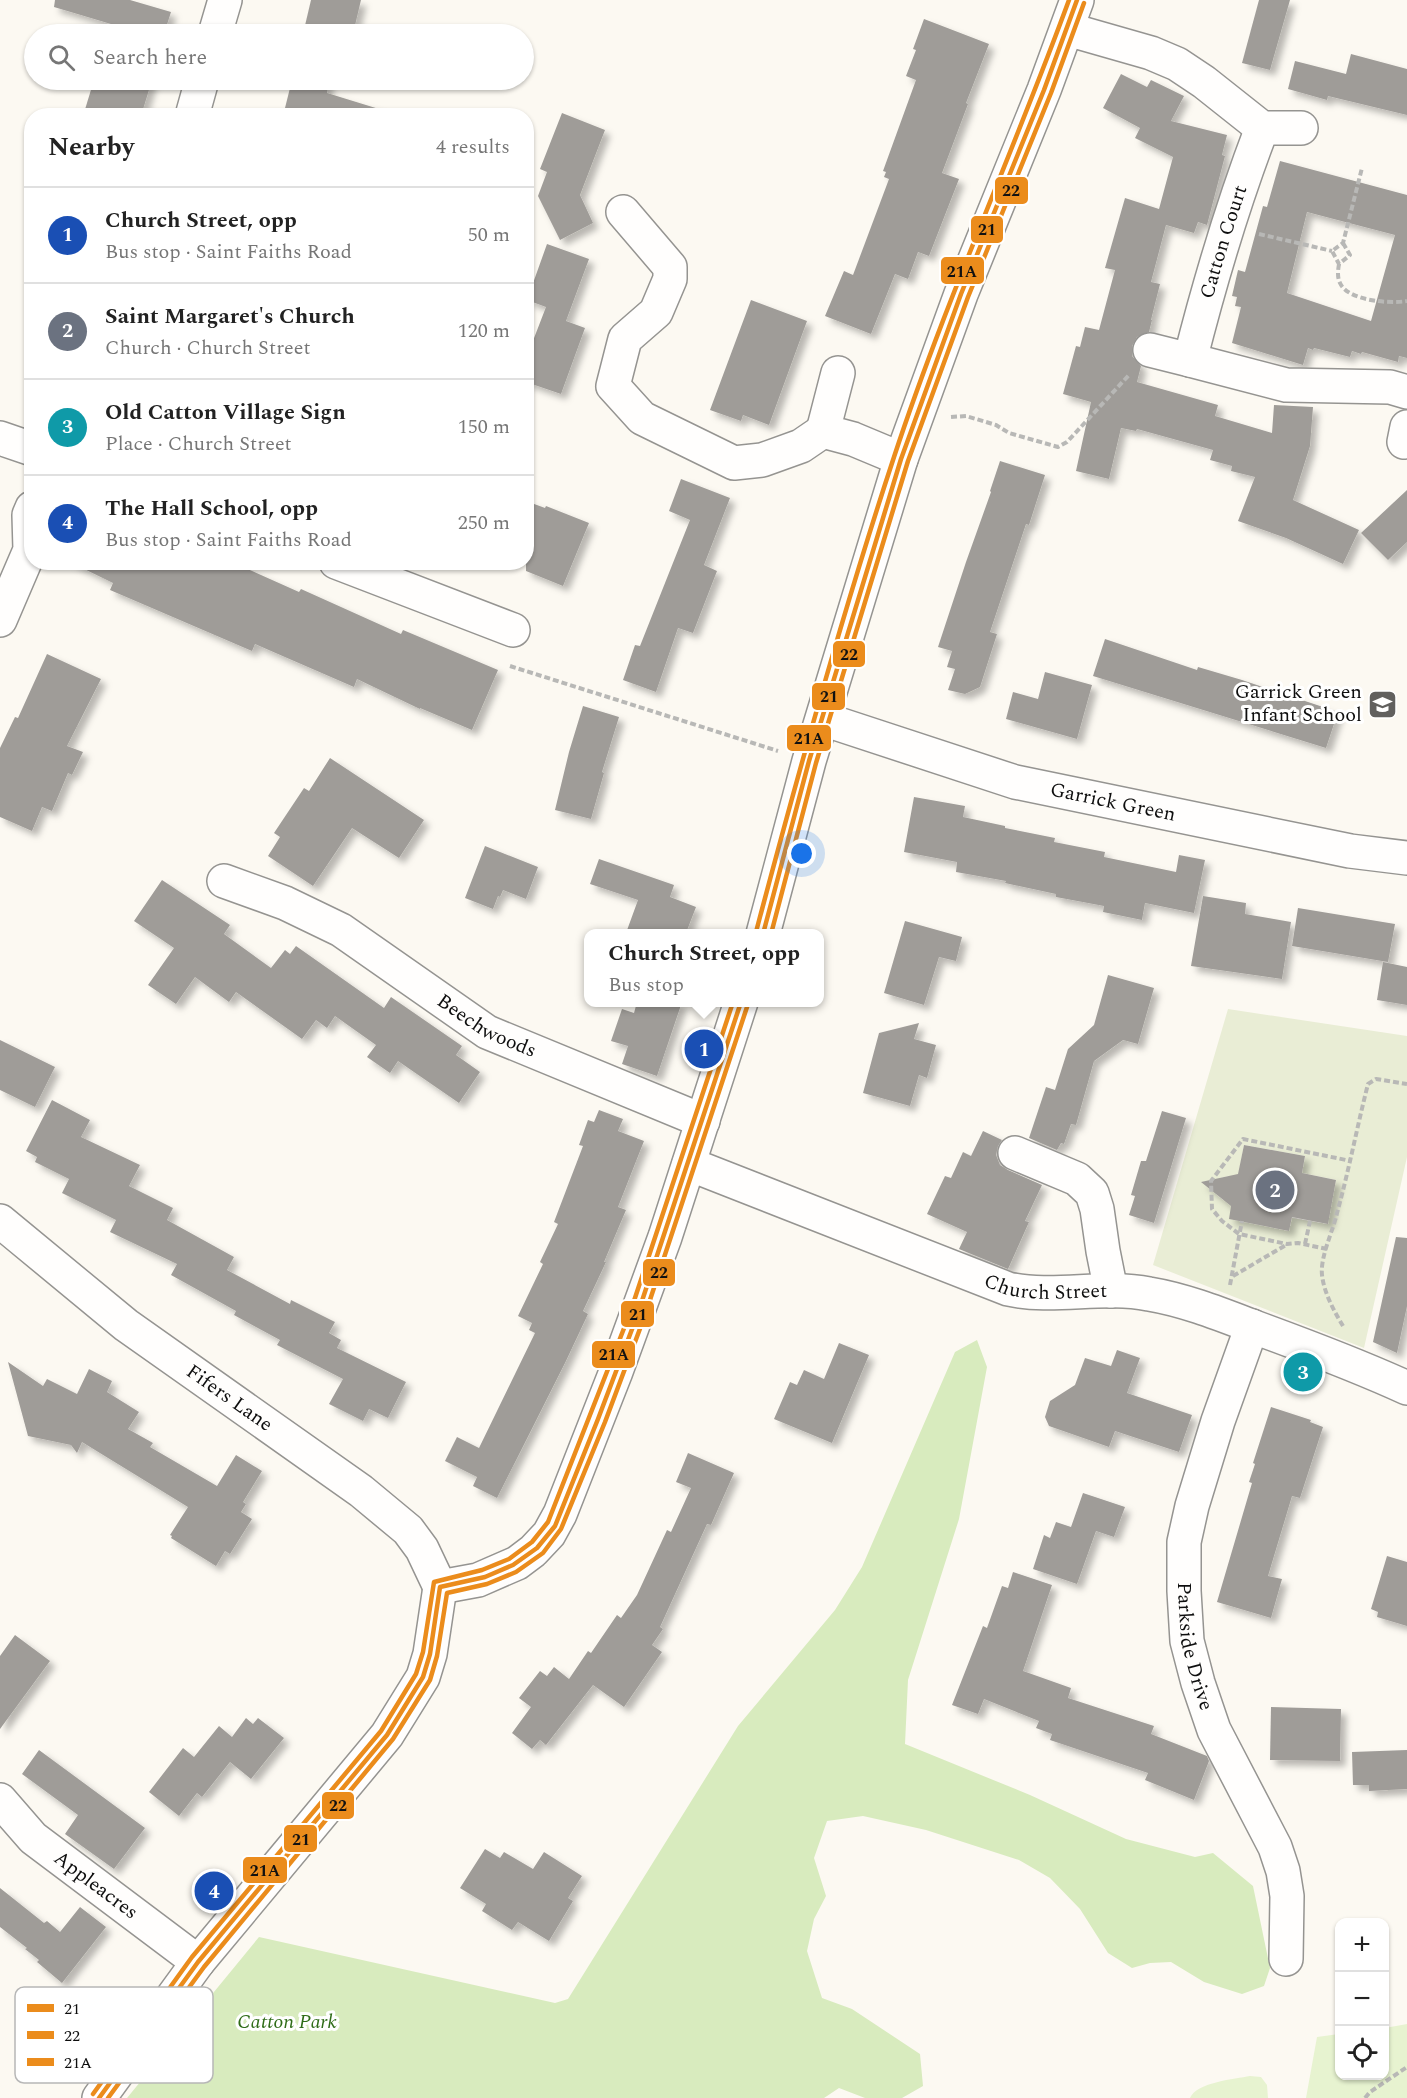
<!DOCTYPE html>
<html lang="en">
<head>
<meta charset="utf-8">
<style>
  body { margin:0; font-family:Spectral,serif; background:#f6f6f6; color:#222 }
  .controls { position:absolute; right:18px; bottom:18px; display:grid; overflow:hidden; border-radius:12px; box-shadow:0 2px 4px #0004 }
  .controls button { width:54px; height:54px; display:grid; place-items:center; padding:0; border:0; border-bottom:2px solid #e0e0e0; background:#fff; color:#222; font:30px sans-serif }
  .you { position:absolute; left:802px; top:854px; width:21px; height:21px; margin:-15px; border:4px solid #fff; border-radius:50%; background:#1a73e8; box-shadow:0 0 0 9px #1a73e833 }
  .badge { display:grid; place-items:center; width:39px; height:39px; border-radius:50%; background:#61605e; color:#fff; font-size:20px; font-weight:700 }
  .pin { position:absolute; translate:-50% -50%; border:3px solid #fff; box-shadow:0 2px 6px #0006 }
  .popup { position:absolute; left:584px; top:929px; width:240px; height:78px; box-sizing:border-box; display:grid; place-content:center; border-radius:12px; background:#fff; filter:drop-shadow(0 2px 4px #0005); font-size:20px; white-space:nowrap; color:#767676 }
  .popup b { font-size:22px; color:#222 }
  .popup::after { content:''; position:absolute; left:50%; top:100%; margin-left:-12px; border:12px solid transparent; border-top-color:#fff }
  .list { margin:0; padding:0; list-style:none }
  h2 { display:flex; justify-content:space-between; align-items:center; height:78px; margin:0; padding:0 24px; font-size:26px }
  h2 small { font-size:20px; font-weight:400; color:#767676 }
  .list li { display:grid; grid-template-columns:39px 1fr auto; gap:18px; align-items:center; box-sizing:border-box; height:96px; padding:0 24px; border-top:2px solid #e0e0e0 }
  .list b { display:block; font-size:22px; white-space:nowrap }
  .list p { margin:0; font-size:20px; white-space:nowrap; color:#767676 }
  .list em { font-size:20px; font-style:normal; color:#767676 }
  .icon { flex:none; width:33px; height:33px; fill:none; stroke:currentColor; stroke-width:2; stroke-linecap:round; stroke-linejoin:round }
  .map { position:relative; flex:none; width:1407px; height:2098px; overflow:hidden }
  .search { position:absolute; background:#fff; box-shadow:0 2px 4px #0004; left:24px; top:24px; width:510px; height:66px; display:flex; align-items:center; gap:15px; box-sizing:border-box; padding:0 21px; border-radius:33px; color:#767676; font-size:22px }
  .panel { position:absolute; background:#fff; box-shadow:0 2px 4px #0004; left:24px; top:108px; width:510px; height:462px; border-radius:24px }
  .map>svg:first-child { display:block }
  .green { fill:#e7f3d0 }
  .forest { fill:#d8ebbe }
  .cemetery { fill:#e9edd5; fill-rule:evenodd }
  .building { fill:#9f9c98; fill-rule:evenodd; filter:url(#shadow) }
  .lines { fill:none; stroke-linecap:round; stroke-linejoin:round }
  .minor-casing { stroke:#959491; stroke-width:36 }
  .path { stroke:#b8b8b6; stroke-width:4; stroke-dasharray:6 3; stroke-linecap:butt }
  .minor { stroke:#fffefd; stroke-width:33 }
  .bus-1-casing { stroke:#fff; stroke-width:9 }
  .bus-2-casing { stroke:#fff; stroke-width:9 }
  .bus-3-casing { stroke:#fff; stroke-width:9 }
  .bus-1 { stroke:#eb8c1c; stroke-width:4.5 }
  .bus-2 { stroke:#eb8c1c; stroke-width:4.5 }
  .bus-3 { stroke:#eb8c1c; stroke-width:4.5 }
  .labels { text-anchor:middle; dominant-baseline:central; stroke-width:6; stroke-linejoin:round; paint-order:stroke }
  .street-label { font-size:20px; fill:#0e0e0e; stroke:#fff }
  .poi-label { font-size:20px; fill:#0e0e0e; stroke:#fff; text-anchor:end }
  .park-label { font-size:20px; font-style:italic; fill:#2f6c18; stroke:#fff }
  .key { fill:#fff; stroke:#b7b7b7; stroke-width:1.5 }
  .key-label { font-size:16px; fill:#0e0e0e }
  .line-badge { stroke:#fff; stroke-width:2 }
  .pale-badge-label { font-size:16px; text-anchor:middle; font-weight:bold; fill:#111 }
</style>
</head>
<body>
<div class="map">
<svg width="1407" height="2098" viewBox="0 0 1407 2098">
  <defs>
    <filter id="shadow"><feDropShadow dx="5.5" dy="5.5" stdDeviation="3" flood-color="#0004"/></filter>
  </defs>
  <rect width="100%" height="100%" fill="#fcf9f2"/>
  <g class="green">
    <polygon points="1407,2024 1407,2098 1306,2098 1317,2037 1339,2034 1340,2076 1384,2076 1385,2028"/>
    <path d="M1250 2076 1261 2077 1267 2085 1268 2098H1190C1197 2082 1235 2079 1250 2076Z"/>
  </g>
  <polygon class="forest" points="977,1340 987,1367 959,1519 908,1680 905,1744 1030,1795 1126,1839 1195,1857 1213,1853 1253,1886 1270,1968 1264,1986 1242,1994 1204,1982 1171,1962 1150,1963 1132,1968 1108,1953 1080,1909 1050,1878 1019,1860 926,1830 863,1816 827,1821 814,1858 826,1896 814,1919 807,1951 822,1998 852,2009 920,2054 923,2086 902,2098 865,2098 839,2088 824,2098 127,2098 259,1937 555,2003 568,1999 738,1726 835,1610 862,1567 955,1352"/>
  <path class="cemetery" d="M1228 1009 1407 1036V1157L1364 1348 1153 1265ZM1244 1145 1305 1156 1302 1173 1336 1180 1327 1224 1292 1218 1289 1231 1230 1219 1232 1200H1223L1216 1194 1215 1185 1220 1178 1229 1176 1237 1181Z"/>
  <g class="building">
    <polygon points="55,0 130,0 171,12 164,34 108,34 111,24 54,7"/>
    <polygon points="311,0 361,0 353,34 303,34"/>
    <polygon points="1259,0 1290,0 1270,70 1242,63"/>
    <polygon points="924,19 989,44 966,103 968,104 942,173 959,179 929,256 918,252 908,279 895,274 871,334 825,316 844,271 853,275 889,179 884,177 886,172 883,171 916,80 906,76 916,50 913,49"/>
    <polygon points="1351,54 1407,69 1407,115 1328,96 1327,100 1288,89 1295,61 1346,74"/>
    <polygon points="1121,74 1147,87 1151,80 1184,96 1171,121 1227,135 1222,155 1225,156 1207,225 1198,222 1194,233 1166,225 1151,282 1160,284 1151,320 1152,320 1149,332 1137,337 1132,346 1132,356 1141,366 1137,382 1218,405 1215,416 1272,433 1274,405 1313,407 1310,446 1293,500 1359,530 1343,564 1286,538 1238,521 1255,477 1231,471 1232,466 1210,460 1213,450 1137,429 1136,431 1121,428 1109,479 1076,471 1091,402 1063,394 1076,346 1080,347 1085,327 1099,330 1115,270 1105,268 1125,198 1159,209 1173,157 1135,138 1140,128 1103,108"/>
    <polygon points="94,80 152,80 141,116 83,116"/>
    <polygon points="292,80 319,80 329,82 327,93 379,109 378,116 283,116"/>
    <polygon points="562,113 605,130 580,195 593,223 560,240 538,196 547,172 540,169"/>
    <path d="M1280 161 1407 195V358L1399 356 1398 362 1362 352 1361 354 1352 351 1350 357 1314 348 1313 350 1308 348 1303 365 1232 343 1241 307 1235 306 1237 297 1232 296 1238 270 1245 272 1263 206 1267 207ZM1307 212 1395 235 1371 321 1287 293Z"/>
    <polygon points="547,244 589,259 566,321 585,328 561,394 526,382 526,359 546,307 527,300"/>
    <polygon points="751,300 807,321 769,425 743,415 741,421 710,410"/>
    <polygon points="1000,461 1045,475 1029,525 1026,524 990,632 997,634 980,687 965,694 948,690 955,669 947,667 952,651 938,647 966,562 991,492 990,491"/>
    <polygon points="681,479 730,498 704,565 717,571 693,633 678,628 656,692 623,680 635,645 640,646 690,520 669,511"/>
    <polygon points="1407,490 1407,542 1388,560 1361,533"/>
    <polygon points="526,501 545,508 546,506 589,523 563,586 526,571"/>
    <polygon points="70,562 232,562 299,592 301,589 401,634 403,630 498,670 472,730 420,708 420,709 357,679 354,687 255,644 252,651 110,590 113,583"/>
    <polygon points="1105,639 1197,670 1198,667 1242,680 1338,712 1326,748 1093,676"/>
    <polygon points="47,654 101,679 67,746 83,752 72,775 68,773 52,811 42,807 32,831 0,817 0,748 15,717 18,718"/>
    <polygon points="1045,672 1092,685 1077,739 1006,719 1013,692 1038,699"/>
    <polygon points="583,706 619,717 602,772 604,773 591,819 555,810 569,752"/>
    <polygon points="330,758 424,820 399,858 352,828 313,886 268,856 280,837 274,833 304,788 309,791"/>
    <polygon points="914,797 965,806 963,817 1005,826 1005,828 1055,838 1054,842 1105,852 1104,857 1176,872 1179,855 1205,860 1194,913 1145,903 1142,920 1103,912 1104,906 1056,897 1056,894 1005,883 1006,881 956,872 957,862 904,852"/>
    <polygon points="485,846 538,867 526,899 503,890 500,897 498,896 493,909 465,898"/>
    <polygon points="599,859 674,885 670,897 696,907 686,933 626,933 638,900 590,884"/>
    <polygon points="162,880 230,925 224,934 271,968 285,950 290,954 296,946 384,1008 391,997 462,1046 456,1055 480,1072 459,1103 398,1061 390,1073 367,1057 376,1045 335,1016 327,1028 316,1020 302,1039 236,992 229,1002 195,977 176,1004 148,985 174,948 134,921"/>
    <polygon points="1203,896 1246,903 1245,914 1291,922 1282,979 1191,966"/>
    <polygon points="1298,908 1395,924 1388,962 1292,946"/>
    <polygon points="905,921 962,937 956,961 939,957 924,1005 884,993"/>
    <polygon points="1383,962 1407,967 1407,1005 1377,1000"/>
    <polygon points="1108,975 1154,988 1138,1044 1123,1040 1094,1061 1076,1125 1071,1124 1064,1144 1061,1143 1057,1150 1029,1138 1046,1087 1055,1090 1068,1049 1094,1025"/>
    <polygon points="637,1002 682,1002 657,1076 622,1064 628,1046 611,1041 622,1009 634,1013"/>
    <polygon points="919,1023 914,1039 936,1045 927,1078 919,1075 910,1106 863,1093 879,1033"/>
    <polygon points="0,1040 55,1067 35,1107 0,1090"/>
    <polygon points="52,1100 90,1120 81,1137 140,1165 129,1186 173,1208 167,1220 234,1257 227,1270 290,1304 291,1300 335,1322 329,1333 341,1340 337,1348 406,1382 388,1418 369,1409 363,1421 329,1404 343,1379 277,1345 280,1340 234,1315 236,1311 171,1275 177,1264 110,1232 116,1220 62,1193 69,1179 35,1162 37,1157 26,1151"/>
    <polygon points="599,1110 623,1119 618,1131 644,1141 618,1207 626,1210 604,1262 606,1262 583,1311 588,1314 565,1363 497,1498 473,1486 477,1477 445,1461 457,1437 479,1448 535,1333 529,1330 532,1323 518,1316 543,1264 540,1262 558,1224 554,1222 583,1146 579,1145 588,1120 594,1122"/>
    <polygon points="1162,1111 1186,1118 1154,1223 1129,1215 1135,1196 1131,1195 1141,1161 1146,1161"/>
    <polygon points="983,1131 1002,1140 998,1146 996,1155 1000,1165 1008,1170 1042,1185 1025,1221 1029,1222 1008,1269 959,1249 967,1232 927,1214 945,1176 951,1178 963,1152 971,1156"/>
    <polygon points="1244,1145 1305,1156 1302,1173 1336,1180 1328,1224 1292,1217 1289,1231 1229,1219 1231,1206 1201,1182 1238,1174"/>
    <polygon points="1396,1237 1407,1238 1407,1306 1397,1353 1373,1342"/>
    <polygon points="839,1343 869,1355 832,1443 774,1419 790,1382 797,1385 804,1370 824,1379"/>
    <polygon points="1117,1350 1140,1358 1127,1393 1192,1415 1179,1452 1115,1431 1109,1447 1049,1426 1045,1417 1050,1401 1075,1385 1085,1358 1111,1366"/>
    <polygon points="8,1362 43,1386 47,1379 77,1394 89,1369 112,1381 107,1392 139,1412 128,1429 153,1443 150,1447 217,1486 236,1455 262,1471 243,1502 246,1504 241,1512 252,1519 230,1554 225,1551 216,1566 171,1538 172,1536 170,1535 188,1507 82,1442 77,1453 71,1445 28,1436"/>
    <polygon points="1271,1407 1311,1420 1310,1422 1323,1427 1300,1498 1292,1496 1268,1576 1282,1579 1271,1618 1217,1602 1252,1483 1249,1482 1255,1464 1253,1463"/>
    <polygon points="688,1453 734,1473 711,1525 707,1524 660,1627 663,1629 652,1645 662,1652 624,1707 593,1685 546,1745 540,1740 532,1749 512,1733 531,1707 519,1698 540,1671 547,1676 554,1667 569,1679 588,1651 591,1653 617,1615 621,1618 637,1595 667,1530 671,1532 691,1488 676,1482"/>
    <polygon points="1083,1493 1125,1507 1114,1537 1096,1531 1077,1584 1033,1569 1044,1535 1050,1538 1056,1522 1071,1527"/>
    <polygon points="1387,1556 1407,1562 1407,1626 1377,1617 1378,1612 1371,1609"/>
    <polygon points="1013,1572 1052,1585 1023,1671 1071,1688 1068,1698 1154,1726 1151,1734 1207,1756 1209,1761 1194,1800 1145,1780 1148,1773 1050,1740 1052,1734 1036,1728 1039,1721 984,1699 978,1714 952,1705 983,1626 987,1628 1002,1586 1008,1588"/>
    <polygon points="15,1635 50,1661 0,1729 0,1656"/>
    <polygon points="1271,1707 1341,1709 1340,1761 1270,1760"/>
    <polygon points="246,1718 253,1724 258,1718 284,1738 251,1779 230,1762 202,1797 197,1793 179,1816 149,1792 183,1748 194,1757 219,1726 232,1737"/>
    <polygon points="39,1750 145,1828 114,1869 65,1834 78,1815 22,1774"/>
    <polygon points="1407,1750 1407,1789 1369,1791 1369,1785 1353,1785 1352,1752"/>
    <polygon points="485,1849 500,1858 504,1852 533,1869 544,1852 582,1876 568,1898 573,1901 549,1941 518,1922 512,1930 482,1911 486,1904 460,1888"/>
    <polygon points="0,1888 44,1923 47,1921 60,1932 80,1907 106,1927 62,1983 37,1962 39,1960 25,1949 27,1948 0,1927"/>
  </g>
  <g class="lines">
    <defs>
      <g id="minor">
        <polyline points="1067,29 1151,53 1177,64 1204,82 1262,128 1301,128"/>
        <polyline points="215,34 225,0"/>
        <polyline points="192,116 202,80"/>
        <polyline points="623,212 670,267 670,279 656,312 625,339 613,386 642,418 734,463 762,460 801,446 823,431 853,439 901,459"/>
        <path id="s1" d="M1150 350 1190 360C1210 281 1233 204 1262 128"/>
        <polyline points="1190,360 1286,385 1390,387 1407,392"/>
        <polyline points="823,431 838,373"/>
        <polyline points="0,438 32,449"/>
        <polyline points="1404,442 1407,427"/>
        <polyline points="336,562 513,630"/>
        <polyline points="0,620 30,550 29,515 32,508"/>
        <path id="s2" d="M823 719 1015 782 1350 851 1407 858"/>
        <path id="s3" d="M224 881 285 903 341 930 487 1032 703 1121"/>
        <polyline points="763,934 809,761 901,459 961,294 1044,90 1077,0"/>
        <polyline points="1015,1153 1077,1179 1092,1193 1097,1209 1103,1251 1111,1291"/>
        <path id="s4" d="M689 1164 1008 1289C1054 1299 1102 1285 1149 1294 1185 1300 1220 1314 1254 1327 1306 1346 1357 1365 1407 1388"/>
        <path id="s5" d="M0 1221 126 1325 361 1491 408 1530 422 1549 440 1587"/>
        <path id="s6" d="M1252 1326 1218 1421 1192 1506 1184 1542V1591L1187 1641 1198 1683 1214 1730 1275 1847 1283 1871 1287 1896 1286 1959"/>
        <polyline points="440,1587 478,1580 517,1563 533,1551 549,1534 560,1514 615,1374 665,1237 741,1002"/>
        <path id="s7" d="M0 1800 33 1838 198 1962"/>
        <polyline points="99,2098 198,1962 387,1735 423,1677 430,1654 440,1587"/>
      </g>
    </defs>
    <use href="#minor" class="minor-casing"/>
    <g class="path">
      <polyline points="1259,234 1332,251"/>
      <polyline points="1343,243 1350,255 1339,264 1332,251 1343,243 1362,168"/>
      <path d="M1339 264C1338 270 1337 277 1340 283 1348 301 1390 304 1407 301"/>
      <polyline points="951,417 966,416 996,425 1009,433 1058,447 1067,442 1129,375"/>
      <polyline points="510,666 778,751"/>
      <polyline points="1305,1244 1310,1221"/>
      <polyline points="1327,1249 1298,1243 1287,1244 1239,1234 1222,1221 1212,1209 1211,1181 1243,1139 1351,1161"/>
      <polyline points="1233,1276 1286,1245"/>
      <polyline points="1230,1285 1242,1221"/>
      <path d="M1343 1326C1334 1311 1324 1293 1322 1275 1320 1257 1333 1231 1337 1213 1349 1170 1357 1127 1368 1084L1376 1079 1407 1084"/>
      <polyline points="1365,2098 1370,2092 1407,2067"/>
    </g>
    <use href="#minor" class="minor"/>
    <defs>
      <g id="bus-1">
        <polyline points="763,934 809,761 901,459 961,294 1044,90 1077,0"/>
        <polyline points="99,2098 198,1962 387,1735 423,1677 430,1654 440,1587 485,1577 513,1565 537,1548 555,1526 598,1419 637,1316 741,1002"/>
      </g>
      <g id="bus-2">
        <polyline points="771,934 816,763 908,461 968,297 1051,93 1084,3"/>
        <polyline points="108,2098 204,1967 393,1739 430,1680 437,1656 447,1593 487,1584 516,1572 543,1553 561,1529 605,1422 644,1318 748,1004"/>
      </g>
      <g id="bus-3">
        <path d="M756 932C798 773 842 614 894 457 945 302 1013 153 1069 0"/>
        <polyline points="93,2094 192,1957 381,1731 416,1674 423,1652 434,1582 482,1570 509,1559 532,1542 548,1522 630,1313 733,1002"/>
      </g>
    </defs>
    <use href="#bus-1" class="bus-1-casing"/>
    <use href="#bus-2" class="bus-2-casing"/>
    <use href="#bus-3" class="bus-3-casing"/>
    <use href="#bus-1" class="bus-1"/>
    <use href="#bus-2" class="bus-2"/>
    <use href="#bus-3" class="bus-3"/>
  </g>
  <defs>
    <symbol id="school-square" viewBox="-11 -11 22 22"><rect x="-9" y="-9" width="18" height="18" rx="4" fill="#61605e" stroke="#fff"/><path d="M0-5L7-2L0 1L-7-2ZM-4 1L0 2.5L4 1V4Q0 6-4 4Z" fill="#fff"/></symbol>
  </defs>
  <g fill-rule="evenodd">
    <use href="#school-square" x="1366" y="688" width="33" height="33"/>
  </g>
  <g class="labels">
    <g class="street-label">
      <text stroke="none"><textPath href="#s1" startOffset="164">Catton Court</textPath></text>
      <text stroke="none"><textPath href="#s2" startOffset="302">Garrick Green</textPath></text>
      <text stroke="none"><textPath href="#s3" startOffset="302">Beechwoods</textPath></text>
      <text stroke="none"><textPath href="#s4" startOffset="380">Church Street</textPath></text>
      <text stroke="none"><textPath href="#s5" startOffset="290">Fifers Lane</textPath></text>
      <text stroke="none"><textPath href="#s6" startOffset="332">Parkside Drive</textPath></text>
      <text stroke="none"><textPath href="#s7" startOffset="129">Appleacres</textPath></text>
    </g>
    <g class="poi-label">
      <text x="1362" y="692">Garrick Green<tspan x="1362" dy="23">Infant School</tspan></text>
    </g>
    <g class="park-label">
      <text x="287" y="2022">Catton Park</text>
    </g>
  </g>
  <rect x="15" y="1987" width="198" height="96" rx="9" class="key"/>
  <rect x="27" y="2004" width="27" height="8" fill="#eb8c1c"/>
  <rect x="27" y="2031" width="27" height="8" fill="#eb8c1c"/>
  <rect x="27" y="2058" width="27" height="8" fill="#eb8c1c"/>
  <g class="key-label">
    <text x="64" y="2014">21</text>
    <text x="64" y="2041">22</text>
    <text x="64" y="2068">21A</text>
  </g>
  <g class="line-badge">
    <rect x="994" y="176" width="35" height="29" rx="6" fill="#eb8c1c"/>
    <rect x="970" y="215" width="34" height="29" rx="6" fill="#eb8c1c"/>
    <rect x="940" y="256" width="45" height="29" rx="6" fill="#eb8c1c"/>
    <rect x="832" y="640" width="34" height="28" rx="6" fill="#eb8c1c"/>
    <rect x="811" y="682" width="35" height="29" rx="6" fill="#eb8c1c"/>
    <rect x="786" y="724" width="46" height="28" rx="6" fill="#eb8c1c"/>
    <rect x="642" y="1258" width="34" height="29" rx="6" fill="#eb8c1c"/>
    <rect x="620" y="1300" width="35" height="28" rx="6" fill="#eb8c1c"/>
    <rect x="591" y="1340" width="45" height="29" rx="6" fill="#eb8c1c"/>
    <rect x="321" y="1791" width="34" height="29" rx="6" fill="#eb8c1c"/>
    <rect x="283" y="1824" width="35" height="29" rx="6" fill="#eb8c1c"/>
    <rect x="242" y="1856" width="46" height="28" rx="6" fill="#eb8c1c"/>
  </g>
  <g class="pale-badge-label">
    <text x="1011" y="196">22</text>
    <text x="987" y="235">21</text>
    <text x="962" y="277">21A</text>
    <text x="849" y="660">22</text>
    <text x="829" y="702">21</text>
    <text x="809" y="744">21A</text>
    <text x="659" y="1278">22</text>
    <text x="638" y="1320">21</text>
    <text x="614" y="1360">21A</text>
    <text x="338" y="1811">22</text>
    <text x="301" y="1845">21</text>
    <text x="265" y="1876">21A</text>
  </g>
</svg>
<div class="controls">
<button>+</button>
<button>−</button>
<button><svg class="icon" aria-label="locate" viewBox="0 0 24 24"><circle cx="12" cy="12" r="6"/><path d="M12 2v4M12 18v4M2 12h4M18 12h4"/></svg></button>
</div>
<div class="you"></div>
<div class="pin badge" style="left:704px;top:1049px;background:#1a4fb4">1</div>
<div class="popup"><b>Church Street, opp</b>Bus stop</div>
<div class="pin badge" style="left:1275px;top:1190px;background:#6b7280">2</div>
<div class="pin badge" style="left:1303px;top:1372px;background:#0f9aa8">3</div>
<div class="pin badge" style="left:214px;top:1891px;background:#1a4fb4">4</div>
<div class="search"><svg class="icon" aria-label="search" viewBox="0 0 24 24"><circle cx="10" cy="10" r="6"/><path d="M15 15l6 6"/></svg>Search here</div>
<section class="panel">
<h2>Nearby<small>4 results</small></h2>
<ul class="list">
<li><span class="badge" style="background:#1a4fb4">1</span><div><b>Church Street, opp</b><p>Bus stop · Saint Faiths Road</p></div><em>50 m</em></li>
<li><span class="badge" style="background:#6b7280">2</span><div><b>Saint Margaret's Church</b><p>Church · Church Street</p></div><em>120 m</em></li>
<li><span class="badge" style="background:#0f9aa8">3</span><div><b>Old Catton Village Sign</b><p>Place · Church Street</p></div><em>150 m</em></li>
<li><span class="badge" style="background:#1a4fb4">4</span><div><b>The Hall School, opp</b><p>Bus stop · Saint Faiths Road</p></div><em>250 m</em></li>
</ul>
</section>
</div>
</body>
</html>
